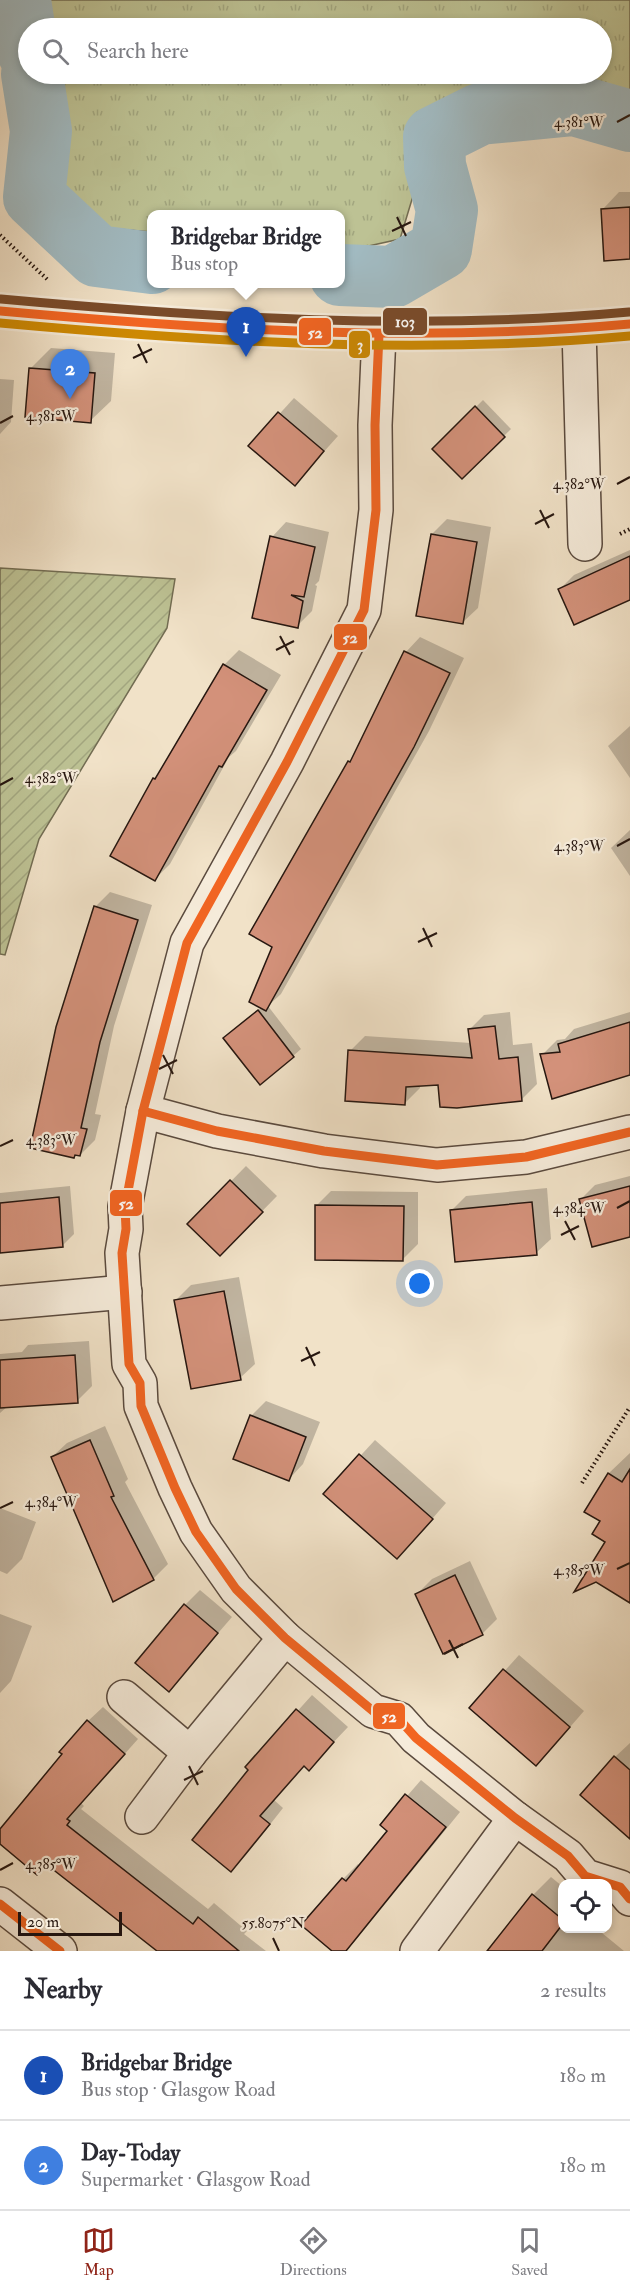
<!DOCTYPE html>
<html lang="en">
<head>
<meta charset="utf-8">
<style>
  body { margin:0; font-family:"IM FELL Double Pica",serif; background:#f7f7f7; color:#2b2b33 }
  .controls { position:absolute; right:18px; bottom:18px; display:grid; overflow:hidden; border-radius:12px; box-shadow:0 3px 9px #0003 }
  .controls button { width:54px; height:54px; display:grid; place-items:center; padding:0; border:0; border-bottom:2px solid #e1e1e2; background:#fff; color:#2b2b33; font:30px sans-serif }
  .scale { position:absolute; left:18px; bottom:15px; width:104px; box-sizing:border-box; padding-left:6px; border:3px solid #271710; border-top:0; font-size:16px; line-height:21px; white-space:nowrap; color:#271710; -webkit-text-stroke:4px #f6ecdb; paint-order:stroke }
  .you { position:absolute; left:420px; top:1284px; width:21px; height:21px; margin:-15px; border:4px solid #fff; border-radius:50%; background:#1a73e8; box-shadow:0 0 0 9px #1a73e833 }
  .badge { display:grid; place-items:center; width:39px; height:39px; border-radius:50%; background:#8f2418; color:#fff; font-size:20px; font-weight:700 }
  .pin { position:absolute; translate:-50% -50px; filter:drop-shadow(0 2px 3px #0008) }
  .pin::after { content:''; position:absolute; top:32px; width:21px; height:18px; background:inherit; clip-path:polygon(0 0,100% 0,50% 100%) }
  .popup { position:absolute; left:147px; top:210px; width:198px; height:78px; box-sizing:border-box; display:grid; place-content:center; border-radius:12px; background:#fff; filter:drop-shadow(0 2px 4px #0005); font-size:20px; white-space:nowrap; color:#7c7c81 }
  .popup b { font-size:22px; color:#2b2b33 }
  .popup::after { content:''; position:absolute; left:50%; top:100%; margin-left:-12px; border:12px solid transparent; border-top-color:#fff }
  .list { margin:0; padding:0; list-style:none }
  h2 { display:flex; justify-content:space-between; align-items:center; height:78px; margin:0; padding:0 24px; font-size:26px }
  h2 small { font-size:20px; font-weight:400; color:#7c7c81 }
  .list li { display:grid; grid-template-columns:39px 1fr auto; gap:18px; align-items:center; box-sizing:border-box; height:90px; padding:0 24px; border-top:2px solid #e1e1e2 }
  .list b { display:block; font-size:22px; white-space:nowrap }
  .list p { margin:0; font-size:20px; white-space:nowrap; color:#7c7c81 }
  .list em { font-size:20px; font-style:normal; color:#7c7c81 }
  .icon { flex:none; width:33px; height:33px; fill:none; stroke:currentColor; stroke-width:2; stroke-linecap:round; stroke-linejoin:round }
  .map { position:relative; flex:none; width:630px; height:1951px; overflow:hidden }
  .search { position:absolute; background:#fff; box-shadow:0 3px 9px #0003; left:18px; right:18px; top:18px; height:66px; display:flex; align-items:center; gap:15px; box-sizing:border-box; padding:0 21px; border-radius:33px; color:#7c7c81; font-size:22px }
  .sheet { height:258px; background:#fff }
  nav { display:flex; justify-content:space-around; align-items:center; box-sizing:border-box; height:84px; border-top:2px solid #e1e1e2; background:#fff; font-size:16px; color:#7c7c81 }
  nav a { display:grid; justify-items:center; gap:3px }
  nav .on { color:#8f2418 }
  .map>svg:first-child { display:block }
  .grass { fill:url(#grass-tufts); stroke:#726c52; stroke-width:1.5 }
  .garden { fill:url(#garden-furrows); stroke:#726c52; stroke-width:1.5 }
  .shadow { fill:#0003 }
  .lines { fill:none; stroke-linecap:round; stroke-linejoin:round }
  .river { stroke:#a1bac1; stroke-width:62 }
  .building { fill:#d3917a; stroke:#271710; stroke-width:1.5 }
  .minor-casing { stroke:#5a4a3e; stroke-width:36 }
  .major-casing { stroke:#271710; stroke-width:36 }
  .path { stroke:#271710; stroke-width:4; stroke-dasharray:1.5 3; stroke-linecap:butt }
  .minor { stroke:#f6ecdb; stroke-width:33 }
  .major { stroke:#f1e2c8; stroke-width:33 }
  .bus-1-casing { stroke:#f6ecdb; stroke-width:14 }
  .bus-2-casing { stroke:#f6ecdb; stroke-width:14 }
  .bus-3-casing { stroke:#f6ecdb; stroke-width:14 }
  .bus-1 { stroke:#f26522; stroke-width:9 }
  .bus-2 { stroke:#cd8903; stroke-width:9 }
  .bus-3 { stroke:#7a4b2a; stroke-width:9 }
  .ticks { fill:none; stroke:#271710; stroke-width:2 }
  .ticks-label { font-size:15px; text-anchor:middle; fill:#271710; stroke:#f6ecdb; stroke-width:4.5; stroke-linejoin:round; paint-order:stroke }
  .line-badge { stroke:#f6ecdb; stroke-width:2 }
  .badge-label { font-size:16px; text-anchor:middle; font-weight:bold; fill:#fff }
</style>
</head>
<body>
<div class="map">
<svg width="630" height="1951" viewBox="0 0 630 1951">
  <defs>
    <pattern id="grass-tufts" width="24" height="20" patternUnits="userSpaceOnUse" patternTransform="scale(1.5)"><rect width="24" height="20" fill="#bdc294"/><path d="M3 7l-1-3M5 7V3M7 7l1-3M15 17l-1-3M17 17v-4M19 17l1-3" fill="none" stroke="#a2a67f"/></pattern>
    <pattern id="garden-furrows" width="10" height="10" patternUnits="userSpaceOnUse" patternTransform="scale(1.5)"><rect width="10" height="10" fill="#bdc294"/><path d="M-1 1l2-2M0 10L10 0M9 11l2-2" fill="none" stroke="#a2a67f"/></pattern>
  </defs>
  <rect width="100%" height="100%" fill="#f1e2c8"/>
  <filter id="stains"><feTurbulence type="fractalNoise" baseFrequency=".00333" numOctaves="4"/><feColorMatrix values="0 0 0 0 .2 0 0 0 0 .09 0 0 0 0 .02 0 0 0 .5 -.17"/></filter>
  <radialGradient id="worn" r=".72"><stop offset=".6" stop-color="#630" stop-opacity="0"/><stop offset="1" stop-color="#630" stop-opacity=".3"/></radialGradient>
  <polygon class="grass" points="38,0 630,0 630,109 547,96 432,133 400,239 355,249 341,247 340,214 152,214 151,232 95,227 62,202 47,74 602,74 602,28 41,28"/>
  <polygon class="garden" points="0,568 175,579 167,628 39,839 5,955 0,954"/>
  <g class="shadow">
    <polygon points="619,192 630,192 630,258 602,210"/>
    <polygon points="51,348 115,353 111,401 90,421 31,368"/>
    <polygon points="0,379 14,380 11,422 0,434"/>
    <polygon points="294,398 338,436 295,484 250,446"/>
    <polygon points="483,400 511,429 462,477 434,449"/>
    <polygon points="447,519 491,527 478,608 463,622 432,534"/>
    <polygon points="286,522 329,532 319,581 315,585 317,586 312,611 297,626 272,537"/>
    <polygon points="630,550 630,598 559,590 574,575"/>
    <polygon points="420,637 464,658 429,731 281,994 268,1006 301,1049 293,1056 232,1031 262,1007 274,946 251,933 349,762 355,756 406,652"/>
    <polygon points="239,650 281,675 236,751 229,757 170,864 155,879 154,779 161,772 224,665"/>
    <polygon points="630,726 630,778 608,746"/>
    <polygon points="630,830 630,876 611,848"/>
    <polygon points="110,892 152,905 114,1026 95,1114 101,1115 95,1140 80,1155 76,1154 74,1157 95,907"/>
    <polygon points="510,1012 513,1045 532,1043 537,1084 522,1099 439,1084 420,1085 420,1088 405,1103 350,1051 365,1036 471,1043 469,1030 484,1015"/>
    <polygon points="630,1012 630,1074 542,1055 557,1040 565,1039 574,1029"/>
    <polygon points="246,1166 277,1196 220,1254 189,1224"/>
    <polygon points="630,1176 630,1235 580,1200 595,1185"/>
    <polygon points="70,1186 74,1234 62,1246 0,1251 0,1193"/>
    <polygon points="547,1188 551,1239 536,1253 451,1211 466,1196"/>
    <polygon points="331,1191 418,1192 418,1244 403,1259 316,1206"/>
    <polygon points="239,1277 255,1364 240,1378 176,1300 191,1285"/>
    <polygon points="89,1341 92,1386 77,1401 8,1406 0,1413 0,1354 22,1352 28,1345"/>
    <polygon points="266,1401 320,1422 303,1464 289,1479 251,1416"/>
    <polygon points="105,1426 128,1479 125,1482 168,1564 153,1579 52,1457 67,1443"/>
    <polygon points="375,1440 446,1503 411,1543 325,1494"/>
    <polygon points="630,1453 630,1601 607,1542 602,1521 586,1511 609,1473"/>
    <polygon points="0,1508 36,1522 22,1559 7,1574 0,1571"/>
    <polygon points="470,1561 497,1619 482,1634 417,1594 432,1579"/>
    <polygon points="200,1590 232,1617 169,1690 185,1605"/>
    <polygon points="0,1614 32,1626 11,1681 0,1693"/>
    <polygon points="519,1655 584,1711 551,1749 471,1708"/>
    <polygon points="312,1695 348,1727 309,1768 305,1765 274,1800 283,1808 246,1855 231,1870 250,1770 247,1767"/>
    <polygon points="103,1707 138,1739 81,1803 84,1806 81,1809 208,1909 214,1903 247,1931 244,1934 266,1951 160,1951 47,1863 37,1873 0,1842 0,1832 88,1721"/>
    <polygon points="630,1743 630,1837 615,1757"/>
    <polygon points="421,1780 460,1812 355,1941 345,1951 334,1951 343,1879 358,1864 360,1866 389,1831 382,1825"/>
    <polygon points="551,1877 562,1886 562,1928 596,1928 624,1951 508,1951 533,1895"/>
  </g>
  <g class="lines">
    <g class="river">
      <polyline points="20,0 28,52"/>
      <polyline points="32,74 41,131 34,197 97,256 152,263"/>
      <polyline points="340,275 393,277 441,249 447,210 435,166 434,137 480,114 574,105 630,121"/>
    </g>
  </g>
  <g class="building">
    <polygon points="630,207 630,259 604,261 601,209"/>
    <polygon points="29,368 95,373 91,423 25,417"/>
    <polygon points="475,406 505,437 462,479 432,449"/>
    <polygon points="278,412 324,451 295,486 248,446"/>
    <polygon points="431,534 477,542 463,624 416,616"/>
    <polygon points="270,536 315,547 304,597 291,595 303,601 298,628 252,618"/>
    <polygon points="630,556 630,600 574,625 558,589"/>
    <polygon points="404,651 450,673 414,747 266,1011 249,1002 272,947 249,934 348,761 350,762"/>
    <polygon points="223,664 267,690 222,767 219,766 155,881 110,856 153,778 155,779"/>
    <polygon points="94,906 138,920 100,1042 81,1128 87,1129 80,1156 75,1155 74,1158 30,1148 56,1027"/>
    <polygon points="258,1010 294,1057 260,1085 223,1038"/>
    <polygon points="630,1022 630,1075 552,1099 540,1054 560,1052 558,1044"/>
    <polygon points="495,1026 499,1059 518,1057 522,1101 457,1108 440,1107 438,1085 406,1087 405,1105 345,1101 348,1050 472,1058 468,1029"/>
    <polygon points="230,1180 263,1212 220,1256 187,1224"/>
    <polygon points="630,1186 630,1237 592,1247 579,1199"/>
    <polygon points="59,1197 63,1247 0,1253 0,1203"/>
    <polygon points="532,1202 537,1255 455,1262 450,1210"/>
    <polygon points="315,1205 404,1206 403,1261 315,1260"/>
    <polygon points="224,1291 241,1380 191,1389 174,1300"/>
    <polygon points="75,1355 78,1403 0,1408 0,1360"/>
    <polygon points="250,1415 306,1437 289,1481 233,1459"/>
    <polygon points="90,1440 114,1496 111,1497 154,1580 113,1602 51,1457"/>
    <polygon points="359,1454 433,1519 397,1559 323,1494"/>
    <polygon points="630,1469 630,1603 596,1582 574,1592 605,1542 592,1534 600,1521 584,1512 608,1473 622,1482"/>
    <polygon points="455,1575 483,1635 443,1654 415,1594"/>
    <polygon points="184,1604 218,1633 169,1692 135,1663"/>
    <polygon points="503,1669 570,1727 536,1766 469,1708"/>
    <polygon points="296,1709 334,1742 309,1771 304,1766 260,1816 270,1824 231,1872 192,1840 248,1770 245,1767"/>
    <polygon points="87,1720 125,1754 67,1819 70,1821 67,1825 193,1924 198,1917 239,1951 157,1951 46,1864 37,1875 0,1844 0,1829 62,1754 59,1752"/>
    <polygon points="614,1756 630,1770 630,1839 580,1795"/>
    <polygon points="405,1794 446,1827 346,1951 332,1951 301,1925 342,1878 346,1881 387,1831 380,1825"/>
    <polygon points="532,1894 562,1919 562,1925 542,1951 487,1951"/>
  </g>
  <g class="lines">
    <defs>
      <g id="minor">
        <polyline points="579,329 585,544"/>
        <polyline points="379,334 375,425 376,510 364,610 287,762 187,943 143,1111 125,1207 126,1229 122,1253 129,1364 140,1383 141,1406 175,1488 196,1532 236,1589 285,1638 373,1711 399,1719 416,1738 515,1818 568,1856 585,1876 620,1887 630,1899"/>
        <polyline points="143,1111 217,1131 324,1151 437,1165 526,1157 630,1132"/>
        <polyline points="0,1303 125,1292"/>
        <polyline points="124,1697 190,1753"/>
        <polyline points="142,1817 190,1753 285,1638"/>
        <polyline points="0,1904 60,1951"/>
        <polyline points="417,1951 515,1818"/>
      </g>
      <path id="major" d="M0 311C160 326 315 336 476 332 528 331 579 329 630 324"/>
    </defs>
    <use href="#minor" class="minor-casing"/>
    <use href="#major" class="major-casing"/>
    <g class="path">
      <polyline points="0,235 48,280"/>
      <polyline points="620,534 630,529"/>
      <polyline points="582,1483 630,1407"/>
    </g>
    <use href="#minor" class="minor"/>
    <use href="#major" class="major"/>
    <defs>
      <g id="bus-1">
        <path d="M0 311C209 330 420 343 630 324"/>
        <polyline points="379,334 375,425 376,510 364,610 287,762 187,943 143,1111 125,1207 126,1229 122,1253 129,1364 140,1383 141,1406 175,1488 196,1532 236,1589 285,1638 373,1711 399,1719 416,1738 515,1818 568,1856 585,1876 620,1887 630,1899"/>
        <polyline points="143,1111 217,1131 324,1151 437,1165 526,1157 630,1132"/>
        <polyline points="0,1904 60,1951"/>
      </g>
      <path id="bus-2" d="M0 323C209 342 420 355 630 336"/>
      <path id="bus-3" d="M1 299C209 318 420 331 629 312"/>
    </defs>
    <use href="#bus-1" class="bus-1-casing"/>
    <use href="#bus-2" class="bus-2-casing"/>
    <use href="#bus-3" class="bus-3-casing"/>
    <use href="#bus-1" class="bus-1"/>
    <use href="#bus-2" class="bus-2"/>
    <use href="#bus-3" class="bus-3"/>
  </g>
  <path class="ticks" d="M617 122 630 115M397 217 406 236M392 231 411 222M138 344 147 363M133 358 152 349M0 423 13 416M617 484 630 477M540 510 549 528M535 524 554 514M280 636 290 655M276 650 294 641M0 785 13 778M617 846 630 839M423 928 432 947M418 942 437 933M163 1055 173 1074M159 1069 177 1060M0 1146 13 1140M617 1208 630 1201M565 1221 575 1240M561 1235 579 1226M306 1347 315 1366M301 1361 320 1352M0 1508 13 1502M617 1569 630 1563M449 1640 458 1658M444 1654 463 1644M189 1766 198 1785M184 1780 203 1771M0 1870 13 1863M273 1938 279 1951"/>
  <g class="ticks-label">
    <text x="579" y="127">4.381°W</text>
    <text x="51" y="421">4.381°W</text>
    <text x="579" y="489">4.382°W</text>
    <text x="51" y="783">4.382°W</text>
    <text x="579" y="851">4.383°W</text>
    <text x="51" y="1145">4.383°W</text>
    <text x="579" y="1213">4.384°W</text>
    <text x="51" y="1507">4.384°W</text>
    <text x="579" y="1575">4.385°W</text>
    <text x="51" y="1869">4.385°W</text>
    <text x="273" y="1928">55.8075°N</text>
  </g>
  <g class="line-badge">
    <rect x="382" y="307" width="46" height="29" rx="6" fill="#7a4b2a"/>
    <rect x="298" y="317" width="34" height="29" rx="6" fill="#f26522"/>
    <rect x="348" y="330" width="23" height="29" rx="6" fill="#cd8903"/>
    <rect x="333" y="623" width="35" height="28" rx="6" fill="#f26522"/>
    <rect x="109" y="1189" width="34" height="28" rx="6" fill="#f26522"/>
    <rect x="372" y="1702" width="34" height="28" rx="6" fill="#f26522"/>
  </g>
  <g class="badge-label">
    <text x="405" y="327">103</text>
    <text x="315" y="338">52</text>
    <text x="360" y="350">3</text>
    <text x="350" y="643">52</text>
    <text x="126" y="1209">52</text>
    <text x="389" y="1722">52</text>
  </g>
  <rect width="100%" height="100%" filter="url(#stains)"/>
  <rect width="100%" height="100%" fill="url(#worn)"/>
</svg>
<div class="controls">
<button><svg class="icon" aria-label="locate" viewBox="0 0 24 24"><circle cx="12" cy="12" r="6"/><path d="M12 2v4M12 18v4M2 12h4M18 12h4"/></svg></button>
</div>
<div class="scale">20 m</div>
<div class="you"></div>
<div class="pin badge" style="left:246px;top:357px;background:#1a4fb4">1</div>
<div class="popup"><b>Bridgebar Bridge</b>Bus stop</div>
<div class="pin badge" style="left:70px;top:399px;background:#3f7fe0">2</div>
<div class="search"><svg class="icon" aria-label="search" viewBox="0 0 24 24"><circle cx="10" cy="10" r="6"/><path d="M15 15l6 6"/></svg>Search here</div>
</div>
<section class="sheet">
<h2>Nearby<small>2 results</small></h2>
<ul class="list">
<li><span class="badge" style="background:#1a4fb4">1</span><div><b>Bridgebar Bridge</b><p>Bus stop · Glasgow Road</p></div><em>180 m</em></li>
<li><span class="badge" style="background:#3f7fe0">2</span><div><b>Day-Today</b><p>Supermarket · Glasgow Road</p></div><em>180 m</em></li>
</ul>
</section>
<nav>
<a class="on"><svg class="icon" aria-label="map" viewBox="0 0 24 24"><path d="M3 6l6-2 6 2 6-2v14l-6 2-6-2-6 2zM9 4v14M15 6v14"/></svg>Map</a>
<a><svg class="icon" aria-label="directions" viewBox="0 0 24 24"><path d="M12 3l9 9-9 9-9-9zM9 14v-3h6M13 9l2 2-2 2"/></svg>Directions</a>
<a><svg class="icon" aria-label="saved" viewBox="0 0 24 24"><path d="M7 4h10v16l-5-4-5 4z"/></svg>Saved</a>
</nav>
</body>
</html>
